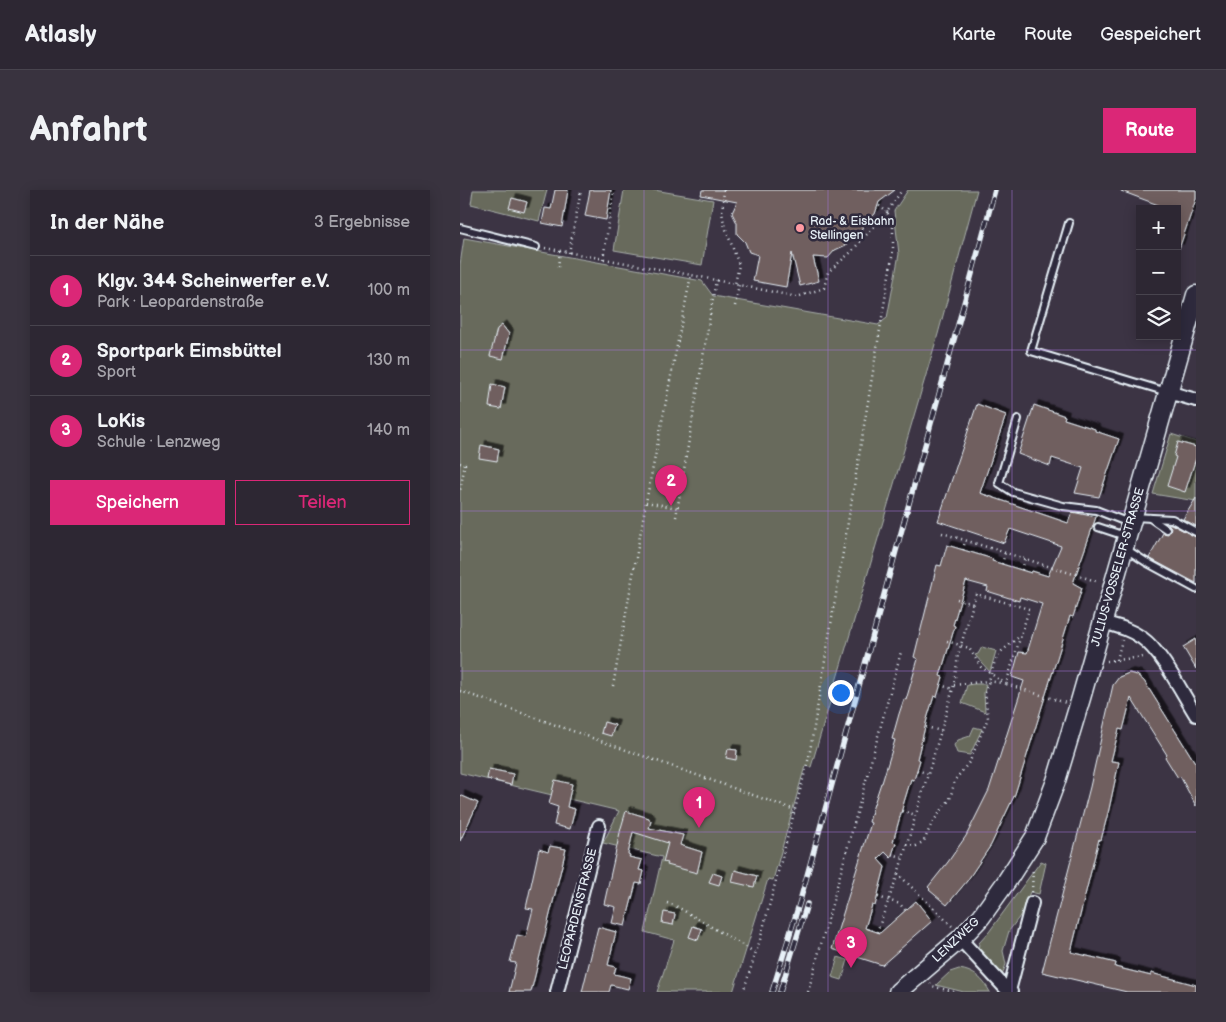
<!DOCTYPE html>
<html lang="de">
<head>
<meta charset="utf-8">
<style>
  body { margin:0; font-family:"Balsamiq Sans",sans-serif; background:#39333f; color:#f1f3f6 }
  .controls { position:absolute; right:15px; top:15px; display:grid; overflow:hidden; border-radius:0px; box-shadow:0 2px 12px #0003 }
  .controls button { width:45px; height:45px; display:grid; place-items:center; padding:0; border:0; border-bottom:1px solid #48444e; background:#2d2733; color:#f1f3f6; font:25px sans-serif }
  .you { position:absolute; left:380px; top:502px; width:18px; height:18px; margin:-12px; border:4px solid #fff; border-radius:50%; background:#1a73e8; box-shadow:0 0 0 8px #1a73e833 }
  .badge { display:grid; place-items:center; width:32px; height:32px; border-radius:50%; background:#db2777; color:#fff; font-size:16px; font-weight:700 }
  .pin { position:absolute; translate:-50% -41px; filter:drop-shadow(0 1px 2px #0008) }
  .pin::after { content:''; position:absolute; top:26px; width:18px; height:15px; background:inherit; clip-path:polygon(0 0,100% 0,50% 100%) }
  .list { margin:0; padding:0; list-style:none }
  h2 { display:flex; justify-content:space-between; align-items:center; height:65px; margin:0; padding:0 20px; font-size:21px }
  h2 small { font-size:16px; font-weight:400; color:#a7a5ac }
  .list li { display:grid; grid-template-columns:32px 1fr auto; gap:15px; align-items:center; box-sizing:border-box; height:70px; padding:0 20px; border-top:1px solid #48444e }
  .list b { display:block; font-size:19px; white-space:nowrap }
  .list p { margin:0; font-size:16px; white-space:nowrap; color:#a7a5ac }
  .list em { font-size:16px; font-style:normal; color:#a7a5ac }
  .actions { display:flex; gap:10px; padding:15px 20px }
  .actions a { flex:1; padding:11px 0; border:1px solid #db2777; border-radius:0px; text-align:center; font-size:18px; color:#db2777 }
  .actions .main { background:#db2777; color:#fff }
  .icon { flex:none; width:28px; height:28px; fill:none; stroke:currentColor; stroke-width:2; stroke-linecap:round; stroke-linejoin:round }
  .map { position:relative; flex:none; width:736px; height:802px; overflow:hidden; border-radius:0px }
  header { display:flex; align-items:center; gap:30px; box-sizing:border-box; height:70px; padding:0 25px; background:#2d2733; border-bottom:1px solid #48444e }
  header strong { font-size:24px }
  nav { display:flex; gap:28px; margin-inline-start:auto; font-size:18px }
  .intro { display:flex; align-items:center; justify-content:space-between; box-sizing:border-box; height:120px; padding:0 30px }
  h1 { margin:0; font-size:35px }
  .button { padding:12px 22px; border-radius:0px; background:#db2777; color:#fff; font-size:18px; font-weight:700 }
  main { display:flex; gap:30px; padding:0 30px }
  aside { flex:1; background:#2d2733; border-radius:0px; box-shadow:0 2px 12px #0003 }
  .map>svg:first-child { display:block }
  .green { fill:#686b5c; stroke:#a8aeaa }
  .building { fill:#705e5e; stroke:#e8f1f8; filter:url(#shadow) }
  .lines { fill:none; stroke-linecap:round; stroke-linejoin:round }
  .lane-casing { stroke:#e8f1f8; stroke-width:10 }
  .street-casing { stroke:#e8f1f8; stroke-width:16 }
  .secondary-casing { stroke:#e8f1f8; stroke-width:21 }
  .path { stroke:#e8f1f8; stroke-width:2.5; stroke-dasharray:1 4; stroke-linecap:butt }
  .lane { stroke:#2f2a3d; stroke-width:6 }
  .street { stroke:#2f2a3d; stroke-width:12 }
  .secondary { stroke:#2f2a3d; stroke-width:18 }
  .rail-casing { stroke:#e8f1f8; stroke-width:5.5 }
  .rail { stroke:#2f2a3d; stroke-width:4; stroke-dasharray:11; stroke-linecap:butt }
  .grid { fill:none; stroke:#a171d3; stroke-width:1; stroke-opacity:0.55 }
  .poi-dot { fill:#ff9aa2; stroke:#2f2a3d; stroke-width:2 }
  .labels { text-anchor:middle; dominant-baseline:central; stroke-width:5; stroke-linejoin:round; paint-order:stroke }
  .poi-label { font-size:12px; fill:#e8f1f8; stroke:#2f2a3d; text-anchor:start }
  .street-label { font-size:12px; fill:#e8f1f8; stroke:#2f2a3d }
</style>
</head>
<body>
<header>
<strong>Atlasly</strong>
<nav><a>Karte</a><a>Route</a><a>Gespeichert</a></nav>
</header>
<div class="intro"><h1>Anfahrt</h1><a class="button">Route</a></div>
<main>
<aside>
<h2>In der Nähe<small>3 Ergebnisse</small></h2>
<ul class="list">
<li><span class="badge">1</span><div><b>Klgv. 344 Scheinwerfer e.V.</b><p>Park · Leopardenstraße</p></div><em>100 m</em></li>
<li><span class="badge">2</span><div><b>Sportpark Eimsbüttel</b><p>Sport</p></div><em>130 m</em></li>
<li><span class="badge">3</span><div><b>LoKis</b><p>Schule · Lenzweg</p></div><em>140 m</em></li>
</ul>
<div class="actions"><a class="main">Speichern</a><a>Teilen</a></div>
</aside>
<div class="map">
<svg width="736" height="802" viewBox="0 0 736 802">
  <defs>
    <filter id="shadow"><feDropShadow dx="4.5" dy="-4.5" stdDeviation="0" flood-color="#0009"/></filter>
  </defs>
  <rect width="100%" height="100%" fill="#3c3444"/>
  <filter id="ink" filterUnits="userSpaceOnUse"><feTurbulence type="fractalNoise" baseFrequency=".02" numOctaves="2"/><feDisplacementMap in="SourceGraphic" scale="10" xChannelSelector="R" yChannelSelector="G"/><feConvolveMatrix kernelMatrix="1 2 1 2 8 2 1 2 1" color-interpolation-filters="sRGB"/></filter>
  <g filter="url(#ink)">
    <g class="green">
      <polygon points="13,0 87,0 79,31 11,14"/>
      <polygon points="164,0 194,0 253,10 242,75 154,60"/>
      <polygon points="448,0 517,0 478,144 351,577 345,576 313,690 308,689 273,802 197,802 214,750 185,742 202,667 143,653 159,621 0,583 0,75 4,48 242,91 253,106 418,135 427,128 439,64 434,21"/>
      <polygon points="711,244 736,252 736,311 693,304"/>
      <polygon points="522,457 536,461 530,482 515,465 518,464"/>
      <polygon points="514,494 526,494 524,503 525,522 502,513 507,495"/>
      <polygon points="514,537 522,539 510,565 497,563 494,555 498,550 510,546"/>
      <polygon points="581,671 586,673 579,704 570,702 560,726 549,741 543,761 546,774 542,786 518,761 519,753 529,742"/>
      <polygon points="378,767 388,770 382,790 372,787"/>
      <path d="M499 779C514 781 523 789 530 802H504L476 795 490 782Z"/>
    </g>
    <g class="building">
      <polygon points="95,0 108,0 102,37 82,33 85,18 91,19"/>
      <polygon points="130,0 151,0 146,30 125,26"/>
      <polygon points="242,0 435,0 419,12 415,24 405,32 401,40 390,46 386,55 375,60 368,68 353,67 359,91 340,96 332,63 326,97 293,91 298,65 289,62 285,52 277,44 277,33 272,23 277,12 241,5"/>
      <polygon points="661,0 736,0 736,9 719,59 717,58 717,19 709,19 661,1"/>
      <polygon points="52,8 67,12 64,22 49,18"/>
      <polygon points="42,135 49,144 43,169 30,166 37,139"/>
      <polygon points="32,194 45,197 41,219 29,217"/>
      <polygon points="517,214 546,225 520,303 608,333 612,322 636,327 613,393 622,398 613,427 610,426 602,452 555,604 531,655 507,691 487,715 469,700 470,699 468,697 488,672 506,646 529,600 564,491 552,487 559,462 567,463 582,414 560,407 559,411 527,401 528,397 506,391 493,435 495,436 480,486 483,487 477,507 474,506 467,529 457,569 460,570 454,590 451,589 444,612 433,652 436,653 431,668 425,662 418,669 425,677 415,716 412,715 405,738 420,743 456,711 472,731 422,775 372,759 411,633 409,632 413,617 421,593 422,593 435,550 432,549 439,524 444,509 446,510 458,469 454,467 477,375 481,376 487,355 533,369 532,371 571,383 572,381 588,386 601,356 550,339 544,353 478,331"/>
      <polygon points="574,215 605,226 604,229 635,239 635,241 659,249 639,307 615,303 623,278 592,268 590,276 558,264"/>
      <polygon points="718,252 736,257 736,268 725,302 707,296 716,267 714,266"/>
      <polygon points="21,255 39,259 37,271 19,268"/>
      <polygon points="736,308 736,336 723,329"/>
      <polygon points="708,334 711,334 736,347 736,393 689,368 703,343 708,344 710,341 711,337"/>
      <polygon points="736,449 736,479 723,457"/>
      <polygon points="669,483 677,485 684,491 736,574 736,616 720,586 718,588 705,567 707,565 671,508 663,540 659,539 651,571 659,572 649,619 641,650 639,649 611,762 656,773 655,777 691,786 691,783 736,795 736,802 667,802 582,782 630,597 653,495 659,487"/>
      <polygon points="144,532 155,535 151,546 141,543"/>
      <polygon points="268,559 277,560 276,570 266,568"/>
      <polygon points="29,579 53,584 51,595 27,589"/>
      <polygon points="95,590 112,594 107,617 115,619 110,639 94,635 98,617 89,614"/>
      <polygon points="0,605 18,613 0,651"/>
      <polygon points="166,621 189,628 189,630 191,631 189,638 223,645 220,655 242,662 237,683 207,675 208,673 203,672 208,653 173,642 168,664 170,665 169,667 182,670 179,680 184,681 181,694 176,693 165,736 152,733 156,717 144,714 161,638"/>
      <polygon points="90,656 106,659 71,802 49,802 56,773 50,772 57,745 66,747 73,719 66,718 79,659 88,662"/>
      <polygon points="275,680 297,686 294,697 272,692"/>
      <polygon points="253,683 262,686 259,695 249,692"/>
      <polygon points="204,722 215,724 213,735 202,733"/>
      <polygon points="233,736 242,739 238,750 229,747"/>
      <polygon points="138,737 156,742 148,775 156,777 154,784 171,788 168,799 151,795 149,802 122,802"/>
    </g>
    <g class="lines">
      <defs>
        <g id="lane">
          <polyline points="609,33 571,161 707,202"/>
          <polyline points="0,38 76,57"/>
          <polyline points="558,229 539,293 553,302 603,316 636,320 669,333"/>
          <polyline points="673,327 712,329 736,342"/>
          <polyline points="690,328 706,339"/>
          <polyline points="638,337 665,346"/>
          <polyline points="666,359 686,372 736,399"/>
        </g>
        <g id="street">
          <polyline points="708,202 736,210"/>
          <path d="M642 432C656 436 670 439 682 448 702 462 722 503 736 525"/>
          <polyline points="500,749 549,802"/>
          <polyline points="97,802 139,636"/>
          <polyline points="551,802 549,801 572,713"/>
        </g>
        <polyline id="secondary" points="438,802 500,749 521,727 546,692 575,647 596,591 621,508 736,105"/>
      </defs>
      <use href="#lane" class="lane-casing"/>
      <use href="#street" class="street-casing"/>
      <use href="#secondary" class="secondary-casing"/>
      <g class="path">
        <polyline points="264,0 262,22 264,34 279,75 275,94"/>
        <polyline points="85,58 231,85 337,107 364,98 368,82 390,63 427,22 418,15"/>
        <polyline points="109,63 121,0"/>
        <polyline points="143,69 154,0"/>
        <polyline points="98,77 100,61"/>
        <polyline points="275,116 279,95"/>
        <polyline points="0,273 5,274 0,301"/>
        <polyline points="186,312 217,318"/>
        <polyline points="216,327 256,90"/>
        <polyline points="482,343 639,392"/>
        <polyline points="503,360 505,351"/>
        <polyline points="542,374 545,363"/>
        <polyline points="562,380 565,369"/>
        <polyline points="497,409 513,414"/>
        <polyline points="487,451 509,458 521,477 546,494"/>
        <polyline points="657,470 662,450"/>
        <polyline points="647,471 684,467"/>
        <polyline points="480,495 493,499"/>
        <polyline points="494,495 528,491 542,493"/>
        <polyline points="153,496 186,312 231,85"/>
        <polyline points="0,501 335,620"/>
        <polyline points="466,537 481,541"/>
        <polyline points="457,580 469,584"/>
        <polyline points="442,621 456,625"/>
        <polyline points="446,655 456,656 464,651 472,633 490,609 495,590 510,571 528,528 525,503 535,471 542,461 560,446"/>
        <polyline points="432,664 442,667"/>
        <polyline points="572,702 573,677"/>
        <polyline points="418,707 440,714 445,720"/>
        <polyline points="207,713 214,715 296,763"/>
        <polyline points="492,736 438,684 481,541 494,495 498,465 516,404 569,419 546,494 606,513"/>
        <polyline points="417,742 438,684"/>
        <polyline points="470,793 472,796 494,802"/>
        <polyline points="283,802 300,750 349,567 433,61 433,34 427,22 442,0"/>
        <polyline points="348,802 441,462"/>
      </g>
      <use href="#lane" class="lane"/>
      <use href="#street" class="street"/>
      <use href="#secondary" class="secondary"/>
      <defs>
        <g id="rail">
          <polyline points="312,802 340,711 535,0"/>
          <polyline points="320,802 347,714"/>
        </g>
      </defs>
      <use href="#rail" class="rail-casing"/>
      <use href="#rail" class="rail"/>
    </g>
  </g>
  <path class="grid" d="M184 0V802M368 0V802M552 0V802M0 160H736M0 321H736M0 481H736M0 642H736"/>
  <circle class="poi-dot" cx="340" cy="38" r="5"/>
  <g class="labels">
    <g class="poi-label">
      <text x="350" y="31">Rad- &amp; Eisbahn<tspan x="350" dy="14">Stellingen</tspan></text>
    </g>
    <g class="street-label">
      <text transform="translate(658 377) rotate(-74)">JULIUS-VOSSELER-STRASSE</text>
      <text transform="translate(118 719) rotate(-76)">LEOPARDENSTRASSE</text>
      <text transform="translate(496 750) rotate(-43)">LENZWEG</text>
    </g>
  </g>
</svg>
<div class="controls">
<button>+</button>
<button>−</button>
<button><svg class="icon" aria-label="layers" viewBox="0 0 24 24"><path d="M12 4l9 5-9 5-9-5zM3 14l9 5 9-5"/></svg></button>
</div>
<div class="you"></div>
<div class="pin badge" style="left:239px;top:638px">1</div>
<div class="pin badge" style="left:211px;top:316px">2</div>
<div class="pin badge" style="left:391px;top:778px">3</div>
</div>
</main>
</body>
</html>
